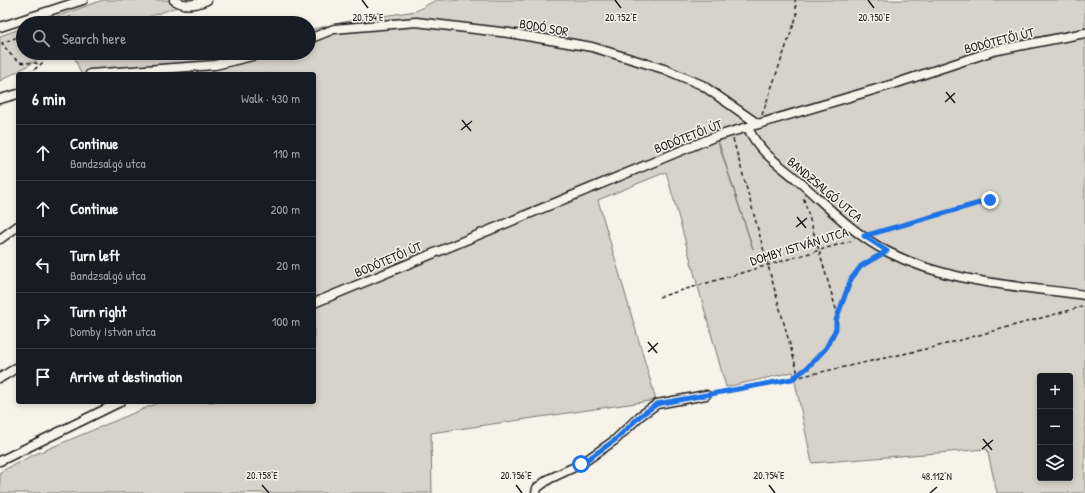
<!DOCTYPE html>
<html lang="en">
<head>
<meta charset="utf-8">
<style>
  body { margin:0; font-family:"Patrick Hand",sans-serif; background:#20242c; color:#f1f3f6 }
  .controls { position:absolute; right:12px; bottom:12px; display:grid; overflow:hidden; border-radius:4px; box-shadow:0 2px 6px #0003 }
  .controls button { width:36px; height:36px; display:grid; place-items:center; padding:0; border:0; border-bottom:1px solid #363941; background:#171b24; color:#f1f3f6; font:20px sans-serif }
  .stop { position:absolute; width:12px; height:12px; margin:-9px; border:3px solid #1a73e8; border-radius:50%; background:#fff }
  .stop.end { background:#1a73e8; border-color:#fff; box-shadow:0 1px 4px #0008 }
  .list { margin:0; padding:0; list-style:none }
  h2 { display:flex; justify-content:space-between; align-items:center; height:52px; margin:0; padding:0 16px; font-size:17px }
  h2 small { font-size:13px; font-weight:400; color:#9ea1a6 }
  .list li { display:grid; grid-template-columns:26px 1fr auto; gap:12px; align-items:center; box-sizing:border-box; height:56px; padding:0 16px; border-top:1px solid #363941 }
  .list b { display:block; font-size:15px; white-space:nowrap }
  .list p { margin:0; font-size:13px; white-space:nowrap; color:#9ea1a6 }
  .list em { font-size:13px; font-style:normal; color:#9ea1a6 }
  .icon { flex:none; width:22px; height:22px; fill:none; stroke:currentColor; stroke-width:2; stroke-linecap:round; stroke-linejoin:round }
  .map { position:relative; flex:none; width:1085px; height:493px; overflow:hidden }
  .search { position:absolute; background:#171b24; box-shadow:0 2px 6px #0003; left:16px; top:16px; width:300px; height:44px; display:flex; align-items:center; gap:10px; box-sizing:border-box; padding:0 14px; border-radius:22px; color:#9ea1a6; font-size:15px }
  .panel { position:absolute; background:#171b24; box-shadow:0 2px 6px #0003; left:16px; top:72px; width:300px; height:332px; border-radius:4px }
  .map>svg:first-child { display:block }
  .green { fill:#d7d3cb; stroke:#7a7874; fill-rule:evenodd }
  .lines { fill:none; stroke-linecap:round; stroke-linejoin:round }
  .street-casing { stroke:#1c1c1c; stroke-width:11 }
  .path { stroke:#1c1c1c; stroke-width:1.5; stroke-dasharray:4 3; stroke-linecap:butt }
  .street { stroke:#f7f3e8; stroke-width:8 }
  .route { stroke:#1a73e8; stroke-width:5 }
  .ticks { fill:none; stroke:#1c1c1c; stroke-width:1.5 }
  .labels { text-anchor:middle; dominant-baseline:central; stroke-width:3; stroke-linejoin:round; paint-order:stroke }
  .street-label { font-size:13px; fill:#1c1c1c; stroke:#f7f3e8 }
  .ticks-label { font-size:10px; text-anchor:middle; fill:#1c1c1c; stroke:#f7f3e8; stroke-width:3; stroke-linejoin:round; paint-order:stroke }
</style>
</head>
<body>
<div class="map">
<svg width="1085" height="493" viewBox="0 0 1085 493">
  <rect width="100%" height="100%" fill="#f7f3e8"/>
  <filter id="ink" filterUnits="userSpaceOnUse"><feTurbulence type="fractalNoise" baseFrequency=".025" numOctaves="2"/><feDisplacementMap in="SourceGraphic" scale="8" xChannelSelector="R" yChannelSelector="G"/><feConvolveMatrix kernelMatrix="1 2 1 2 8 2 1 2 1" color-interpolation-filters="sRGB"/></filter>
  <g filter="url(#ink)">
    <g class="green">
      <polygon points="103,0 196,0 146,18 147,23 38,23"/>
      <path d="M436 0H1085V493H997L987 449 812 463 793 372 726 387 666 172 598 200 656 400 431 433 432 493H0V472L31 456 160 402H314V74H81L73 53H153L154 57 200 53H309V30L349 21 416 11ZM926 78 718 140 753 249 717 139ZM1040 376H1070V478H1040Z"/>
      <polygon points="23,28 23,53 51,53 0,81 0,36"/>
    </g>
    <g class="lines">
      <defs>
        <g id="street">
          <path d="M174 0C184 7 196 5 207 0"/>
          <polyline points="0,27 83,0"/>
          <polyline points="309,39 334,29 416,22 509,33 592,47 664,69 702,85 758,124"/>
          <polyline points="90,74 215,65 265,53"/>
          <polyline points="0,99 18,94"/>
          <path d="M748 128C760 154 782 166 802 184 829 208 855 235 888 252 949 283 1018 286 1085 295"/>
          <polyline points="0,239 18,226"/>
          <polyline points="314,303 714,137 897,83 993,51 1085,33"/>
          <polyline points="0,378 18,367"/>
          <polyline points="0,461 120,402"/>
          <polyline points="536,493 537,488 549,479 581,464 615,440 640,416 657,404 706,395"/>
        </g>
      </defs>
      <use href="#street" class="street-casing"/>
      <g class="path">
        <polyline points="55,23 71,17"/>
        <polyline points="70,23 71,17"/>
        <path d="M23 35 2 43C7 50 12 58 20 62 27 64 34 61 41 65"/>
        <polyline points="29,74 54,53"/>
        <polyline points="762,115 797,15 795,0"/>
        <polyline points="733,139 798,374"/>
        <polyline points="875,233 990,200"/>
        <polyline points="659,297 854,240"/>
        <path d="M838 316C847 289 851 269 878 255"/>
        <polyline points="794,378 935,347 1085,306"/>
        <polyline points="713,394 792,379 807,368 826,348 836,329 838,316 803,196"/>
      </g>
      <use href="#street" class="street"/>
    </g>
  </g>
  <g class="lines" filter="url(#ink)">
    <polyline class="route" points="581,464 615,440 640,416 657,404 792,379 807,368 826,348 836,329 836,320 851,279 861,266 887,251 864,236 990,200"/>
  </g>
  <path class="ticks" d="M362 0 368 8M615 0 621 8M868 0 874 8M946 92 955 103M945 102 955 93M462 120 471 131M461 130 472 121M797 217 806 228M796 227 807 218M648 342 657 353M648 352 658 343M983 439 992 450M982 449 993 440M262 485 269 493M516 485 522 493M769 485 775 493M930 493 937 487"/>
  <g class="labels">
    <g class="street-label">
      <text transform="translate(544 27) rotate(10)">BODÓ SOR</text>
      <text transform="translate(999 40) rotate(-14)">BODÓTETŐI ÚT</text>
      <text transform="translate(688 136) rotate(-21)">BODÓTETŐI ÚT</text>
      <text transform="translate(825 189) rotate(40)">BANDZSALGÓ UTCA</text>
      <text transform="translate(799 246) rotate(-17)">DOMBY ISTVÁN UTCA</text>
      <text transform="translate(388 259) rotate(-23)">BODÓTETŐI ÚT</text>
    </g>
  </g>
  <g class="ticks-label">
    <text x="621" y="21">20.752°E</text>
    <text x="368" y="21">20.754°E</text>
    <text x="874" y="21">20.750°E</text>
    <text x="262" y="479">20.758°E</text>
    <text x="516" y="479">20.756°E</text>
    <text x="769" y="479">20.754°E</text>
    <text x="937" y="480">48.112°N</text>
  </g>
</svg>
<div class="controls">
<button>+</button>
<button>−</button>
<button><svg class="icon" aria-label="layers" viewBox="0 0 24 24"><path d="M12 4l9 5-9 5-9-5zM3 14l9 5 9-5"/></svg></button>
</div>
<div class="stop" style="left:581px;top:464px"></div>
<div class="stop end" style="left:990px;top:200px"></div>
<div class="search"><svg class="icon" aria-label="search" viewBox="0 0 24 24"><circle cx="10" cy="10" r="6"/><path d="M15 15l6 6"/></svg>Search here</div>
<section class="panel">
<h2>6 min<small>Walk · 430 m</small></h2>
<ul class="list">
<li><svg class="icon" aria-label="ahead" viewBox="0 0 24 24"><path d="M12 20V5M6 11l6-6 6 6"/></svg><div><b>Continue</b><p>Bandzsalgó utca</p></div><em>110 m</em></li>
<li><svg class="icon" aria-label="ahead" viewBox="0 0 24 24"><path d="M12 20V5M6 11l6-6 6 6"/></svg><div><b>Continue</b></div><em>200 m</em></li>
<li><svg class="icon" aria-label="left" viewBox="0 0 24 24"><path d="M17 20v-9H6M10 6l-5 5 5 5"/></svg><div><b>Turn left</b><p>Bandzsalgó utca</p></div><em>20 m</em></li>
<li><svg class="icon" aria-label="right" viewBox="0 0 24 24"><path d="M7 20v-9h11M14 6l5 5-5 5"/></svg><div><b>Turn right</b><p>Domby István utca</p></div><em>100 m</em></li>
<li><svg class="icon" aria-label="arrive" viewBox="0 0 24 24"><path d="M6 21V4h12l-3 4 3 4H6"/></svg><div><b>Arrive at destination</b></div></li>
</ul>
</section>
</div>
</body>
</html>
